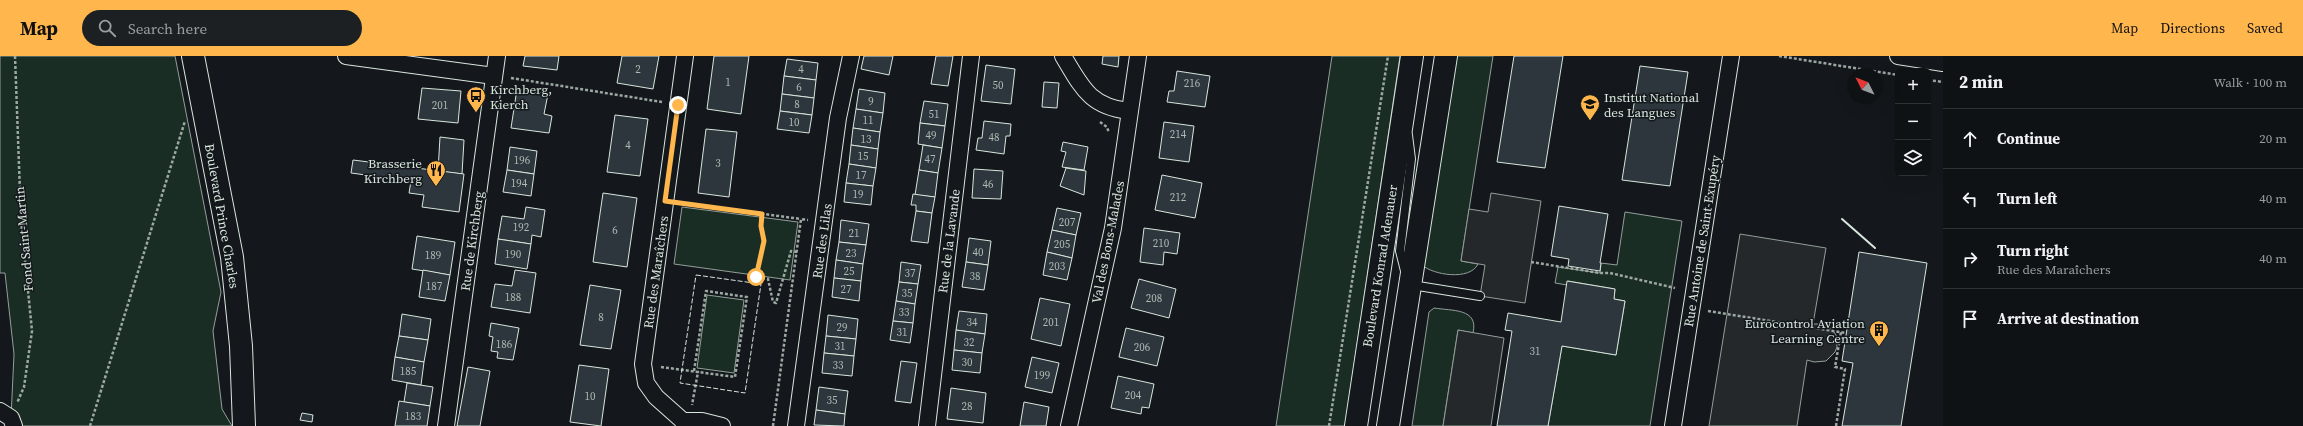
<!DOCTYPE html>
<html lang="en">
<head>
<meta charset="utf-8">
<style>
  body { margin:0; font-family:"Source Serif 4",serif; background:#1d2022; color:#f1f3f6 }
  .controls { position:absolute; right:12px; top:12px; display:grid; overflow:hidden; border-radius:6px; box-shadow:0 4px 16px #0002 }
  .controls button { width:36px; height:36px; display:grid; place-items:center; padding:0; border:0; border-bottom:1px solid #2f3234; background:#0f1215; color:#f1f3f6; font:20px sans-serif }
  .compass { position:absolute; left:1847px; top:12px; width:36px; height:36px; border-radius:50%; background:#0f1215; box-shadow:0 4px 16px #0002; rotate:312deg }
  .stop { position:absolute; width:12px; height:12px; margin:-9px; border:3px solid #ffb74d; border-radius:50%; background:#fff }
  .stop.end { background:#ffb74d; border-color:#fff; box-shadow:0 1px 4px #0008 }
  .list { margin:0; padding:0; list-style:none }
  h2 { display:flex; justify-content:space-between; align-items:center; height:52px; margin:0; padding:0 16px; font-size:17px }
  h2 small { font-size:13px; font-weight:400; color:#9b9ea0 }
  .list li { display:grid; grid-template-columns:26px 1fr auto; gap:12px; align-items:center; box-sizing:border-box; height:60px; padding:0 16px; border-top:1px solid #2f3234 }
  .list b { display:block; font-size:15px; white-space:nowrap }
  .list p { margin:0; font-size:13px; white-space:nowrap; color:#9b9ea0 }
  .list em { font-size:13px; font-style:normal; color:#9b9ea0 }
  .icon { flex:none; width:22px; height:22px; fill:none; stroke:currentColor; stroke-width:2; stroke-linecap:round; stroke-linejoin:round }
  .map { position:relative; flex:none; width:1943px; height:370px; overflow:hidden }
  header { display:flex; align-items:center; gap:24px; box-sizing:border-box; height:56px; padding:0 20px; background:#ffb74d; color:#111 }
  header strong { font-size:19px }
  nav { display:flex; gap:22px; margin-inline-start:auto; font-size:14px }
  .search { width:280px; height:36px; background:#1d2022; display:flex; align-items:center; gap:10px; box-sizing:border-box; padding:0 14px; border-radius:22px; color:#9b9ea0; font-size:15px }
  main { display:flex }
  aside { flex:1; background:#0f1215 }
  .map>svg:first-child { display:block }
  .green { fill:#1a2d24; stroke:#939e99 }
  .parking { fill:#24282b; stroke:#939e99 }
  .building { fill:#2c363c; stroke:#d8e6dc }
  .lines { fill:none; stroke-linecap:round; stroke-linejoin:round }
  .service-casing { stroke:#d8e6dc; stroke-width:10 }
  .minor-casing { stroke:#d8e6dc; stroke-width:18 }
  .secondary-casing { stroke:#d8e6dc; stroke-width:24 }
  .path { stroke:#9da8a2; stroke-width:2.5; stroke-dasharray:3 2; stroke-linecap:butt }
  .service { stroke:#14181c; stroke-width:8 }
  .minor { stroke:#14181c; stroke-width:16 }
  .secondary { stroke:#14181c; stroke-width:22 }
  .fence { stroke:#d8e6dc; stroke-width:1; stroke-dasharray:5 2; stroke-linecap:butt }
  .wall { stroke:#d8e6dc; stroke-width:2 }
  .route { stroke:#ffb74d; stroke-width:5 }
  .labels { text-anchor:middle; dominant-baseline:central; stroke-width:3; stroke-linejoin:round; paint-order:stroke }
  .number-label { font-size:11px; fill:#adbab4 }
  .poi-label { font-size:13px; fill:#d8e6dc; stroke:#14181c; text-anchor:start }
  .street-label { font-size:13px; fill:#d8e6dc; stroke:#14181c }
</style>
</head>
<body>
<header>
<strong>Map</strong>
<div class="search"><svg class="icon" aria-label="search" viewBox="0 0 24 24"><circle cx="10" cy="10" r="6"/><path d="M15 15l6 6"/></svg>Search here</div>
<nav><a>Map</a><a>Directions</a><a>Saved</a></nav>
</header>
<main>
<div class="map">
<svg width="1943" height="370" viewBox="0 0 1943 370">
  <rect width="100%" height="100%" fill="#14181c"/>
  <g class="green">
    <polygon points="0,0 175,0 221,236 213,275 222,353 232,370 14,370 11,362 14,298 5,217 0,217"/>
    <polygon points="1332,0 1400,0 1345,370 1276,370"/>
    <path d="M1455 0H1493L1461 205 1478 208C1470 225 1433 219 1422 209Z"/>
    <polygon points="682,151 798,166 790,224 674,208"/>
    <polygon points="1625,156 1682,165 1650,370 1548,370 1562,290 1616,299 1625,245 1614,243 1615,233 1568,225 1567,229 1555,227 1558,211 1600,217 1601,207 1617,209"/>
    <polygon points="707,239 744,244 734,317 697,312"/>
    <path d="M1434 252C1452 255 1479 252 1473 277L1458 274 1443 370H1412L1429 256Z"/>
  </g>
  <g class="parking">
    <polygon points="1491,137 1541,145 1525,247 1480,240 1485,209 1461,205 1469,153 1488,156"/>
    <polygon points="1740,178 1826,192 1813,268 1822,268 1832,273 1836,279 1837,291 1835,296 1826,305 1814,306 1807,304 1797,370 1709,370"/>
    <polygon points="1458,274 1504,282 1491,370 1443,370"/>
  </g>
  <g class="building">
    <polygon points="525,0 559,0 557,14 523,10"/>
    <polygon points="622,0 659,0 653,33 617,27"/>
    <polygon points="714,0 749,0 741,58 707,53"/>
    <polygon points="864,0 893,0 889,19 861,13"/>
    <polygon points="936,0 953,0 948,30 931,28"/>
    <polygon points="1103,0 1119,0 1118,11 1102,8"/>
    <polygon points="1514,0 1563,0 1545,112 1497,106"/>
    <polygon points="787,3 818,7 816,24 784,20"/>
    <polygon points="986,9 1015,13 1011,48 981,45"/>
    <polygon points="1640,10 1688,16 1670,130 1622,124"/>
    <polygon points="1177,15 1210,20 1205,51 1167,46 1169,35 1174,35"/>
    <polygon points="784,20 816,24 814,42 782,38"/>
    <polygon points="1044,26 1059,27 1057,52 1042,51"/>
    <polygon points="422,32 461,35 458,67 418,63"/>
    <polygon points="517,33 548,38 544,58 552,60 549,77 511,72"/>
    <polygon points="859,33 885,37 883,57 856,53"/>
    <polygon points="782,38 814,42 812,59 780,55"/>
    <polygon points="924,45 948,48 945,70 920,67"/>
    <polygon points="856,53 883,57 880,76 853,72"/>
    <polygon points="780,55 812,59 809,77 777,73"/>
    <polygon points="615,59 648,63 640,120 607,116"/>
    <polygon points="984,65 1011,68 1010,80 1006,80 1004,98 976,94 978,82 982,82"/>
    <polygon points="1164,66 1194,70 1189,106 1159,102"/>
    <polygon points="920,67 945,70 942,92 918,88"/>
    <polygon points="853,72 880,76 878,93 851,89"/>
    <polygon points="706,73 737,76 729,141 698,137"/>
    <polygon points="440,81 464,84 462,118 438,115"/>
    <polygon points="1063,86 1088,91 1084,114 1062,111 1066,96 1061,95"/>
    <polygon points="851,89 878,93 876,112 849,108"/>
    <polygon points="923,89 942,92 938,117 919,114"/>
    <polygon points="510,91 537,95 534,118 507,114"/>
    <polygon points="353,104 464,118 459,156 422,151 424,139 409,137 411,125 351,117"/>
    <polygon points="849,108 876,112 873,130 846,127"/>
    <polygon points="1066,112 1086,115 1084,139 1060,130"/>
    <polygon points="974,113 1003,115 1001,143 972,142"/>
    <polygon points="507,114 534,118 531,140 503,136"/>
    <polygon points="919,114 938,117 935,141 915,139"/>
    <polygon points="1162,119 1202,127 1195,162 1155,154"/>
    <polygon points="846,127 873,130 871,149 844,146"/>
    <polygon points="603,137 637,142 627,211 593,206"/>
    <polygon points="913,138 935,141 932,157 916,155 916,149 911,149"/>
    <polygon points="1559,150 1608,158 1600,207 1601,207 1600,215 1568,210 1569,203 1551,200"/>
    <polygon points="526,151 545,154 541,181 532,179 531,188 498,183 502,160 524,163"/>
    <polygon points="1057,152 1081,157 1076,179 1052,174"/>
    <polygon points="916,155 932,157 928,187 911,185"/>
    <polygon points="841,164 869,168 866,189 839,186"/>
    <polygon points="1144,172 1180,177 1177,198 1164,196 1163,209 1140,206"/>
    <polygon points="1052,174 1076,179 1072,202 1047,196"/>
    <polygon points="417,180 455,186 450,219 412,213"/>
    <polygon points="969,182 991,185 988,209 966,206"/>
    <polygon points="498,183 531,188 527,213 495,208"/>
    <polygon points="839,186 866,189 863,208 836,204"/>
    <polygon points="1047,196 1072,202 1067,224 1043,219"/>
    <polygon points="1859,196 1927,207 1901,370 1842,370 1853,307 1842,305"/>
    <polygon points="836,204 863,208 861,225 834,222"/>
    <polygon points="901,206 921,209 918,228 899,226"/>
    <polygon points="966,206 988,209 984,234 962,231"/>
    <polygon points="423,214 450,219 445,245 419,241"/>
    <polygon points="515,214 536,217 530,257 491,251 495,228 512,230"/>
    <polygon points="834,222 861,225 859,245 832,241"/>
    <polygon points="1139,223 1176,233 1169,262 1131,252"/>
    <polygon points="1567,225 1615,233 1614,243 1625,245 1616,299 1562,290 1548,370 1497,370 1512,275 1505,274 1508,257 1561,266"/>
    <polygon points="899,226 918,228 915,248 896,245"/>
    <polygon points="590,229 621,234 611,293 580,289"/>
    <polygon points="1040,242 1070,248 1061,290 1031,283"/>
    <polygon points="896,245 915,248 913,267 893,265"/>
    <polygon points="959,255 987,258 985,278 956,274"/>
    <polygon points="402,258 431,263 428,284 399,280"/>
    <polygon points="828,259 858,263 856,283 826,280"/>
    <polygon points="893,265 913,267 910,287 890,284"/>
    <polygon points="491,267 519,272 513,304 497,302 498,296 491,295 493,281 489,280"/>
    <polygon points="1126,272 1164,281 1157,310 1119,301"/>
    <polygon points="956,274 985,278 982,297 954,294"/>
    <polygon points="399,280 428,284 424,306 395,301"/>
    <polygon points="826,280 856,283 854,300 824,297"/>
    <polygon points="954,294 982,297 980,317 952,314"/>
    <polygon points="824,297 854,300 852,320 822,317"/>
    <polygon points="395,301 424,306 421,329 392,324"/>
    <polygon points="1032,301 1059,307 1052,337 1025,331"/>
    <polygon points="901,305 917,307 911,347 895,345"/>
    <polygon points="579,309 609,313 601,370 570,366"/>
    <polygon points="468,311 490,315 480,370 457,370"/>
    <polygon points="1118,320 1154,328 1149,352 1142,351 1141,358 1111,352"/>
    <polygon points="407,327 433,331 430,350 404,346"/>
    <polygon points="819,331 848,335 845,358 816,354"/>
    <polygon points="951,332 986,337 983,367 947,363"/>
    <polygon points="399,345 430,350 427,370 395,370"/>
    <polygon points="1024,346 1049,351 1046,370 1020,370"/>
    <polygon points="816,354 845,358 844,370 814,369"/>
    <polygon points="302,357 313,359 312,366 300,364"/>
  </g>
  <g class="lines">
    <defs>
      <g id="service">
        <polyline points="1406,219 1400,195 1411,103 1408,79"/>
        <polyline points="1412,229 1480,240"/>
      </g>
      <g id="minor">
        <polyline points="346,0 494,20"/>
        <path d="M1063 0C1082 31 1089 50 1128 55"/>
        <polyline points="1898,0 1943,7"/>
        <polyline points="0,355 11,362 14,370"/>
        <polyline points="683,365 702,365 722,370"/>
        <polyline points="446,370 497,0"/>
        <polyline points="684,370 683,365 656,341 646,327 643,308 685,0"/>
        <polyline points="796,370 838,62 851,0"/>
        <polyline points="927,370 971,0"/>
        <polyline points="1069,370 1113,172 1138,0"/>
        <polyline points="1673,370 1731,0"/>
      </g>
      <g id="secondary">
        <polyline points="193,0 232,201 241,290 244,370"/>
        <polyline points="1356,370 1412,0"/>
        <polyline points="1388,370 1446,0"/>
      </g>
    </defs>
    <use href="#service" class="service-casing"/>
    <use href="#minor" class="minor-casing"/>
    <use href="#secondary" class="secondary-casing"/>
    <g class="path">
      <polyline points="15,0 21,164 32,275 24,331 17,347"/>
      <polyline points="1779,0 1898,19"/>
      <polyline points="511,22 662,46"/>
      <polyline points="1928,24 1943,26"/>
      <polyline points="1100,66 1107,71 1109,77"/>
      <polyline points="682,147 801,163"/>
      <polyline points="762,158 761,170 763,185 756,221 768,223 773,246 776,247 791,195 797,196"/>
      <polyline points="1531,206 1600,217 1610,217 1675,232"/>
      <polyline points="1708,255 1846,277"/>
      <polyline points="661,311 698,316 692,349"/>
      <polyline points="694,315 706,235 747,241 735,321 698,316"/>
      <polyline points="90,370 185,65"/>
      <polyline points="773,370 801,163 808,164"/>
      <polyline points="1329,370 1388,0"/>
      <polyline points="1836,370 1845,313 1835,311 1841,276"/>
    </g>
    <use href="#service" class="service"/>
    <use href="#minor" class="minor"/>
    <use href="#secondary" class="secondary"/>
    <polygon class="fence" points="696,219 761,228 745,337 680,327"/>
    <polyline class="wall" points="1842,163 1875,192"/>
  </g>
  <g class="lines">
    <polyline class="route" points="678,49 665,145 762,158 761,170 764,185 756,221"/>
  </g>
  <defs>
    <symbol id="bus-pin" viewBox="-11 -11 22 30"><path d="M0 17L-7.5 6A9.5 9.5 0 1 1 7.5 6Z" fill="#ffb74d" stroke="#14181c"/><path d="M-5-6H5V4H4V6H2V4H-2V6H-4V4H-5ZM-3.5-4V0h7V-4ZM-3.5 1.2v1.5H-2V1.2ZM2 1.2v1.5H3.5V1.2Z" fill="#111"/></symbol>
    <symbol id="school-pin" viewBox="-11 -11 22 30"><path d="M0 17L-7.5 6A9.5 9.5 0 1 1 7.5 6Z" fill="#ffb74d" stroke="#14181c"/><path d="M0-5L7-2L0 1L-7-2ZM-4 1L0 2.5L4 1V4Q0 6-4 4Z" fill="#111"/></symbol>
    <symbol id="restaurant-pin" viewBox="-11 -11 22 30"><path d="M0 17L-7.5 6A9.5 9.5 0 1 1 7.5 6Z" fill="#ffb74d" stroke="#14181c"/><path d="M-5-6h1v4h1v-4h1v4h1v-4h1v5L-1.5 .5V6h-2V.5L-5-1ZM5-6V6H3V1.5H1.5Q1.5-4 5-6Z" fill="#111"/></symbol>
    <symbol id="building-pin" viewBox="-11 -11 22 30"><path d="M0 17L-7.5 6A9.5 9.5 0 1 1 7.5 6Z" fill="#ffb74d" stroke="#14181c"/><path d="M-4-6H4V6H1V3H-1V6H-4ZM-2.5-4.3h1.7v1.8h-1.7ZM.8-4.3h1.7v1.8H.8ZM-2.5-1h1.7V.8h-1.7ZM.8-1h1.7V.8H.8Z" fill="#111"/></symbol>
  </defs>
  <g fill-rule="evenodd">
    <use href="#bus-pin" x="465" y="29" width="22" height="30"/>
    <use href="#school-pin" x="1579" y="37" width="22" height="30"/>
    <use href="#restaurant-pin" x="425" y="103" width="22" height="30"/>
    <use href="#building-pin" x="1868" y="263" width="22" height="30"/>
  </g>
  <g class="labels">
    <g class="number-label">
      <text x="638" y="13">2</text>
      <text x="801" y="13">4</text>
      <text x="728" y="26">1</text>
      <text x="1192" y="27">216</text>
      <text x="998" y="29">50</text>
      <text x="799" y="31">6</text>
      <text x="871" y="45">9</text>
      <text x="797" y="48">8</text>
      <text x="440" y="49">201</text>
      <text x="934" y="58">51</text>
      <text x="868" y="64">11</text>
      <text x="794" y="66">10</text>
      <text x="1178" y="78">214</text>
      <text x="931" y="79">49</text>
      <text x="994" y="81">48</text>
      <text x="866" y="83">13</text>
      <text x="628" y="89">4</text>
      <text x="863" y="100">15</text>
      <text x="930" y="103">47</text>
      <text x="522" y="104">196</text>
      <text x="718" y="107">3</text>
      <text x="861" y="119">17</text>
      <text x="519" y="127">194</text>
      <text x="988" y="128">46</text>
      <text x="858" y="138">19</text>
      <text x="1178" y="141">212</text>
      <text x="1067" y="166">207</text>
      <text x="521" y="171">192</text>
      <text x="615" y="174">6</text>
      <text x="854" y="177">21</text>
      <text x="1161" y="187">210</text>
      <text x="1062" y="188">205</text>
      <text x="978" y="196">40</text>
      <text x="851" y="197">23</text>
      <text x="513" y="198">190</text>
      <text x="433" y="199">189</text>
      <text x="1057" y="210">203</text>
      <text x="849" y="215">25</text>
      <text x="910" y="217">37</text>
      <text x="975" y="220">38</text>
      <text x="434" y="230">187</text>
      <text x="846" y="233">27</text>
      <text x="907" y="237">35</text>
      <text x="513" y="241">188</text>
      <text x="1154" y="242">208</text>
      <text x="904" y="256">33</text>
      <text x="601" y="261">8</text>
      <text x="972" y="266">34</text>
      <text x="1051" y="266">201</text>
      <text x="842" y="271">29</text>
      <text x="902" y="276">31</text>
      <text x="969" y="286">32</text>
      <text x="504" y="288">186</text>
      <text x="840" y="290">31</text>
      <text x="1142" y="291">206</text>
      <text x="1535" y="295">31</text>
      <text x="967" y="306">30</text>
      <text x="838" y="309">33</text>
      <text x="408" y="315">185</text>
      <text x="1042" y="319">199</text>
      <text x="1133" y="339">204</text>
      <text x="590" y="340">10</text>
      <text x="832" y="344">35</text>
      <text x="967" y="350">28</text>
      <text x="413" y="360">183</text>
    </g>
    <g class="poi-label">
      <text x="490" y="33">Kirchberg,<tspan x="490" dy="15">Kierch</tspan></text>
      <text x="1604" y="41">Institut National<tspan x="1604" dy="15">des Langues</tspan></text>
      <text x="422" y="107" text-anchor="end">Brasserie<tspan x="422" dy="15">Kirchberg</tspan></text>
      <text x="1865" y="267" text-anchor="end">Eurocontrol Aviation<tspan x="1865" dy="15">Learning Centre</tspan></text>
    </g>
    <g class="street-label">
      <text transform="translate(222 160) rotate(80)">Boulevard Prince Charles</text>
      <text transform="translate(24 183) rotate(-95)">Fond Saint-Martin</text>
      <text transform="translate(472 185) rotate(-82)">Rue de Kirchberg</text>
      <text transform="translate(822 185) rotate(-82)">Rue des Lilas</text>
      <text transform="translate(949 185) rotate(-83)">Rue de la Lavande</text>
      <text transform="translate(1702 185) rotate(-81)">Rue Antoine de Saint-Exupéry</text>
      <text transform="translate(1108 186) rotate(-79)">Val des Bons-Malades</text>
      <text transform="translate(1380 210) rotate(-81)">Boulevard Konrad Adenauer</text>
      <text transform="translate(656 216) rotate(-82)">Rue des Maraîchers</text>
    </g>
  </g>
</svg>
<div class="controls">
<button>+</button>
<button>−</button>
<button><svg class="icon" aria-label="layers" viewBox="0 0 24 24"><path d="M12 4l9 5-9 5-9-5zM3 14l9 5 9-5"/></svg></button>
</div>
<svg class="compass" viewBox="-18 -18 36 36"><path d="M0-13l5 13h-10z" fill="#e53935"/><path d="M0 13l5-13h-10z" fill="#9b9ea0"/></svg>
<div class="stop" style="left:756px;top:221px"></div>
<div class="stop end" style="left:678px;top:49px"></div>
</div>
<aside>
<h2>2 min<small>Walk · 100 m</small></h2>
<ul class="list">
<li><svg class="icon" aria-label="ahead" viewBox="0 0 24 24"><path d="M12 20V5M6 11l6-6 6 6"/></svg><div><b>Continue</b></div><em>20 m</em></li>
<li><svg class="icon" aria-label="left" viewBox="0 0 24 24"><path d="M17 20v-9H6M10 6l-5 5 5 5"/></svg><div><b>Turn left</b></div><em>40 m</em></li>
<li><svg class="icon" aria-label="right" viewBox="0 0 24 24"><path d="M7 20v-9h11M14 6l5 5-5 5"/></svg><div><b>Turn right</b><p>Rue des Maraîchers</p></div><em>40 m</em></li>
<li><svg class="icon" aria-label="arrive" viewBox="0 0 24 24"><path d="M6 21V4h12l-3 4 3 4H6"/></svg><div><b>Arrive at destination</b></div></li>
</ul>
</aside>
</main>
</body>
</html>
